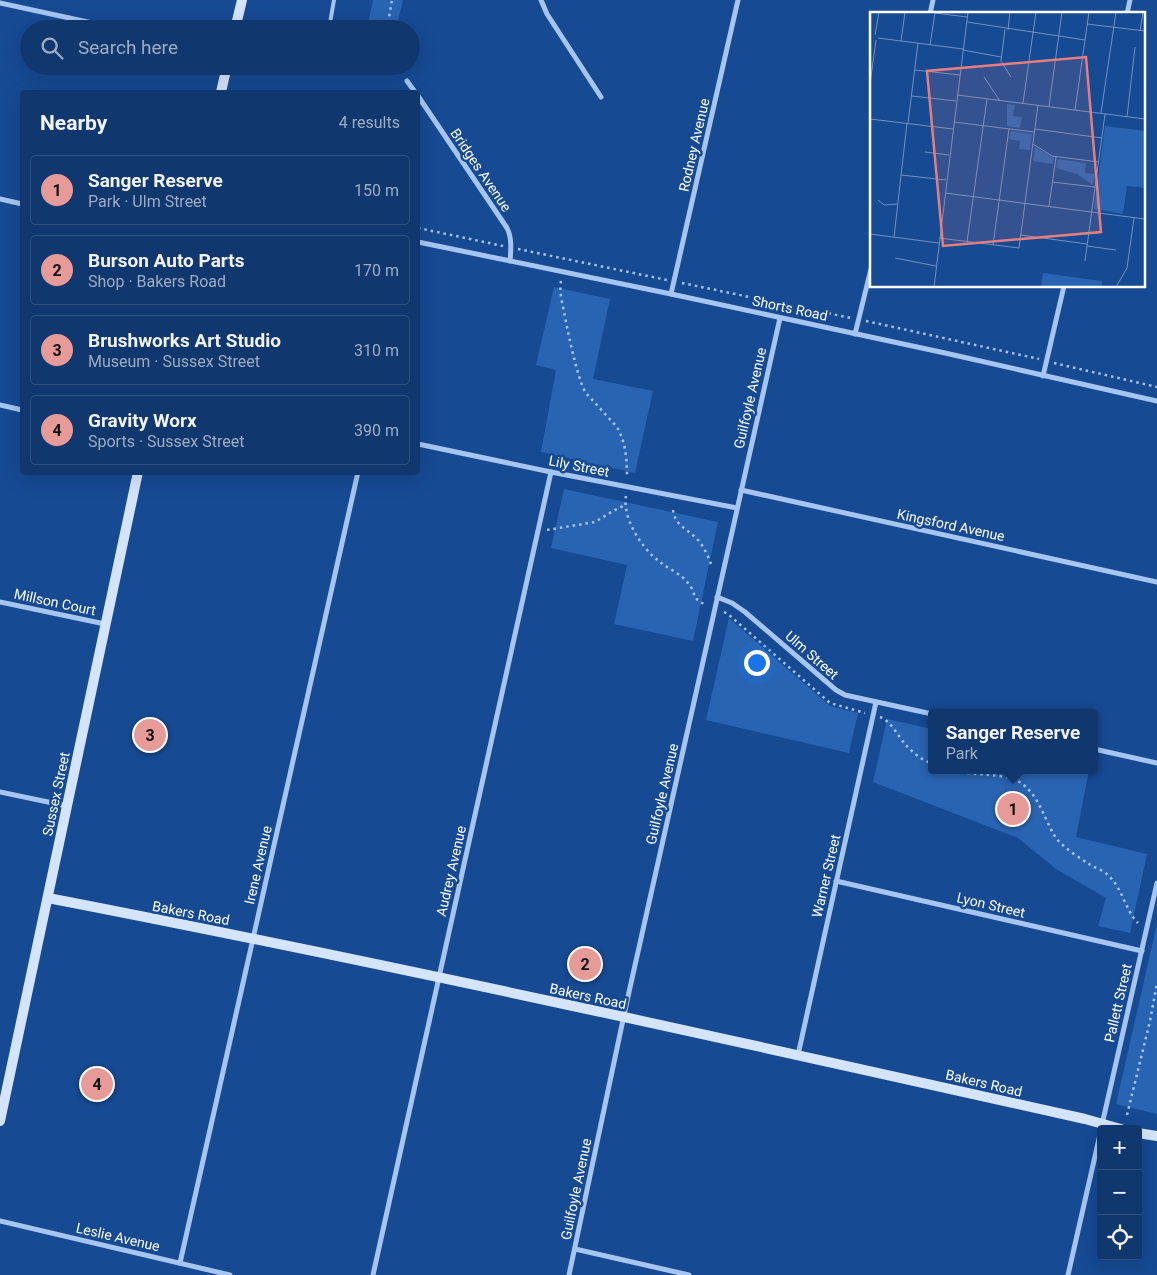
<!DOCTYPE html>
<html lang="en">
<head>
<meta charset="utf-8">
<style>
  body { margin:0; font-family:Roboto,sans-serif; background:#193f73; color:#f1f3f6 }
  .controls { position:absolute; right:15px; bottom:15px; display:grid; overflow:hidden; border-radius:5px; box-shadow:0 5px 20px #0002 }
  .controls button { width:45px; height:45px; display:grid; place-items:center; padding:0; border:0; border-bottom:1px solid #305281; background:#10386e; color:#f1f3f6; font:25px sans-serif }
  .you { position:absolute; left:756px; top:662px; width:18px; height:18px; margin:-12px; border:4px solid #fff; border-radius:50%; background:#1a73e8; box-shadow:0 0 0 8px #1a73e833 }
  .badge { display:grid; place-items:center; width:32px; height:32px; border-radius:50%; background:#e69b98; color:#111; font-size:16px; font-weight:700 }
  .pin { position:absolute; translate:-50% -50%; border:2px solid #fff; box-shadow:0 1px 5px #0006 }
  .popup { position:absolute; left:928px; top:709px; width:170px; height:65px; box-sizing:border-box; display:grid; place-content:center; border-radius:5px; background:#10386e; filter:drop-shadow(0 1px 4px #0005); font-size:16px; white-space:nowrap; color:#9cacc2 }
  .popup b { font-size:19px; color:#f1f3f6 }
  .popup::after { content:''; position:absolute; left:50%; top:100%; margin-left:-10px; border:10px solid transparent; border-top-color:#10386e }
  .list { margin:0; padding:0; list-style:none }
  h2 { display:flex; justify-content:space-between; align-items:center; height:65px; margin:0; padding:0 20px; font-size:21px }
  h2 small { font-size:16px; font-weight:400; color:#9cacc2 }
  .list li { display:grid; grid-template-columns:32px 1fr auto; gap:15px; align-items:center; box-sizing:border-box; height:70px; margin:0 10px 10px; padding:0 10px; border:1px solid #305281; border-radius:5px }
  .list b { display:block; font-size:19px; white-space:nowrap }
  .list p { margin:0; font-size:16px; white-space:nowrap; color:#9cacc2 }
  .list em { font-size:16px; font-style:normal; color:#9cacc2 }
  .icon { flex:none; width:28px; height:28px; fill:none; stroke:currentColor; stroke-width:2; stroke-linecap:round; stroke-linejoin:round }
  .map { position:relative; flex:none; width:1157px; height:1275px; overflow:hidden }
  .search { position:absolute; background:#10386e; box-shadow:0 5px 20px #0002; left:20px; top:20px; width:400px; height:55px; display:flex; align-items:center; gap:12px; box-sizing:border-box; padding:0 18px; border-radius:28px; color:#9cacc2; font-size:19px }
  .panel { position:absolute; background:#10386e; box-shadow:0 5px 20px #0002; left:20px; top:90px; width:400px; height:385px; border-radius:5px }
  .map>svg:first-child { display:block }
  .green { fill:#2964b2 }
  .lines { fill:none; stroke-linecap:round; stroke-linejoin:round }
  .path { stroke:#a6c6f1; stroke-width:2.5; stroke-dasharray:2.5 4; stroke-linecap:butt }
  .lane { stroke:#a6c6f1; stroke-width:4 }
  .street { stroke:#a6c6f1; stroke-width:5 }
  .secondary { stroke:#d4e4fb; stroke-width:10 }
  .labels { text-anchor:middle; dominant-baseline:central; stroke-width:5; stroke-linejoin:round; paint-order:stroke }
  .street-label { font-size:14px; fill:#fff; stroke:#164a93 }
  .inset-road { fill:none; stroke:#7392be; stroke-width:1 }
  .view { fill:#e67e7e; fill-opacity:0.15; stroke:#e67e7e; stroke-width:2.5 }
  .inset-edge { fill:none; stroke:#fff; stroke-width:2.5 }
</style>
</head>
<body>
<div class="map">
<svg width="1157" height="1275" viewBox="0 0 1157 1275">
  <rect width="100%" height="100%" fill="#164a93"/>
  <g class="green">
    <polygon points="373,0 403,0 396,29 367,29"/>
    <polygon points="554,287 610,299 593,379 653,391 635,473 541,452 556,370 536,365"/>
    <polygon points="564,489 718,522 693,641 614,624 627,565 551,548"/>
    <polygon points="729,618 830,706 858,713 849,753 706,720"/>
    <polygon points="887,719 932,729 932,770 1089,770 1076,837 1147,854 1130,933 1098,926 1106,898 1056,869 1018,838 873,782"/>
    <polygon points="1157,924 1157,1114 1116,1104"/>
  </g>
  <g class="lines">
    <g class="path">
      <polyline points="387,29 392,0"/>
      <polyline points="418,228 503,246"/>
      <polyline points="518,249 667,280"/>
      <path d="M561 281C559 291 562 302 564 312 569 337 574 362 582 385L585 392 617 427C626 443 627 460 627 478"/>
      <polyline points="682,283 851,318"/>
      <polyline points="866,321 1039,359"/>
      <polyline points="1054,363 1157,387"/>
      <path d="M626 496C622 518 642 549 660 562 669 569 681 574 688 583 697 593 690 599 707 605"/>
      <path d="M673 510C675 526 688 529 698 540 704 547 708 556 711 564"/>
      <polyline points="547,530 595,522 613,511 625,505"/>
      <polyline points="724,612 728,614 830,703 865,713"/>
      <path d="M880 717C891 721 898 736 905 744 912 752 922 760 932 764"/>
      <path d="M948 770C962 773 976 774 990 775 998 776 1007 776 1016 780 1039 792 1043 818 1056 838 1064 848 1078 857 1089 864 1095 868 1103 870 1108 875 1123 889 1125 910 1138 923"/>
      <polyline points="1127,1115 1150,1021 1157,983"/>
    </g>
    <g class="lane">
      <polyline points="329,29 334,0"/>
      <polyline points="328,66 329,69"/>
    </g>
    <g class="street">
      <polyline points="541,0 547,14 601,97"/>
      <polyline points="0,3 120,29"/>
      <polyline points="930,14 933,0"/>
      <polyline points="1127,14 1130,0"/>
      <polyline points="407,81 415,92"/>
      <path d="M418 96 507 228C512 238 511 249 510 261"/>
      <polyline points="0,199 22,204"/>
      <polyline points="418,242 671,294 945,353 1157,401"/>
      <polyline points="671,294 738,0"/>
      <polyline points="855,334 871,269"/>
      <polyline points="1043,376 1064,286"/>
      <polyline points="0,405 22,410"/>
      <polyline points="418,444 551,472 737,508"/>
      <polyline points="741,490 1157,582"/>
      <polyline points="717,597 732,603 745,612 836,690 845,695 932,714"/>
      <polyline points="0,602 105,624"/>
      <polyline points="1094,749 1157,763"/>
      <polyline points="0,792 67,806"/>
      <polyline points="836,881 1142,951"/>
      <polyline points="798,1055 876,702"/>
      <polyline points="1101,1129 1157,883"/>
      <polyline points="0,1221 230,1275"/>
      <polyline points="575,1249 689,1275"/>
      <polyline points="180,1263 358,472"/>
      <polyline points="373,1275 551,472"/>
      <polyline points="569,1275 627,1001 780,318"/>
      <polyline points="1068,1275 1101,1130"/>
    </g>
    <g class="secondary">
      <polyline points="235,29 242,0"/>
      <polyline points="221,92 227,66"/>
      <path d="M48 898C395 965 740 1042 1085 1119L1121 1129"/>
      <polyline points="0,1121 138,472"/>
      <polyline points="1138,1133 1157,1136"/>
    </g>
  </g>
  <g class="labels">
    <g class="street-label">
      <text transform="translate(694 145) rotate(-77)">Rodney Avenue</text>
      <text transform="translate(481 170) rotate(56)">Bridges Avenue</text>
      <text transform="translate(790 308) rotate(12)">Shorts Road</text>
      <text transform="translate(750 398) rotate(-77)">Guilfoyle Avenue</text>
      <text transform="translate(579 466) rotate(11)">Lily Street</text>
      <text transform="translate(951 525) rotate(12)">Kingsford Avenue</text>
      <text transform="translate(55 602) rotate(12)">Millson Court</text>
      <text transform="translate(812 655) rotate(41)">Ulm Street</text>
      <text transform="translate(56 794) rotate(-78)">Sussex Street</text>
      <text transform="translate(662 794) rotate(-77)">Guilfoyle Avenue</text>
      <text transform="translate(258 865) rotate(-77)">Irene Avenue</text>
      <text transform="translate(451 871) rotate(-77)">Audrey Avenue</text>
      <text transform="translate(826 876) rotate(-77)">Warner Street</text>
      <text transform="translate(991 905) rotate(13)">Lyon Street</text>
      <text transform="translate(191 913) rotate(11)">Bakers Road</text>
      <text transform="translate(588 996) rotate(12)">Bakers Road</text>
      <text transform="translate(1118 1003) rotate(-77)">Pallett Street</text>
      <text transform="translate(984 1083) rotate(13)">Bakers Road</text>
      <text transform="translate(576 1189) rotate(-78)">Guilfoyle Avenue</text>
      <text transform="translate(118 1237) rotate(13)">Leslie Avenue</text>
    </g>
  </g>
  <g transform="translate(870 12)">
    <rect width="275" height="275" fill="#164a93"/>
    <path d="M137 92 145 93 143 104 152 105 150 116 137 114ZM235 114 275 119V176L257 174 253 202 224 197ZM141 119 162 122 160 138 149 137 150 129 139 127ZM165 135 184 146 183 152 163 149ZM188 147 216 151 215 161 225 162 223 173 207 162 186 156ZM173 261 232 269V275H171Z" fill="#2964b2"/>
    <path class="inset-road" d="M97 10 215 28M217 12 275 19M135 17 131 49 141 65M138 18 140 0M270 19 273 0M5 23 9 0M8 26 93 37M31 29 35 0M60 33 65 1 97 5M93 38 131 45M45 58 90 63M114 65 130 89M0 72 6 28M87 83 275 107M42 84 86 89M153 91 166 0M179 94 192 0M205 98 219 0M231 101 246 0M257 105 265 35M0 107 83 117M84 110 164 120M38 111 48 31M165 117 232 126M163 132 182 144 229 150M55 140 79 143M31 163 76 168M182 170 225 175M75 181 275 207M8 188 14 193 28 192M179 194 186 145M0 222 69 231M151 223 217 232M24 225 37 111M69 226 149 236 168 93M97 230 117 87M123 233 139 117M217 234 246 238M25 246 66 254M215 249 235 102M64 275 98 0M246 275 257 256 264 206"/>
    <path class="view" d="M216 45 231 220 73 234 57 59Z"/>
    <rect width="275" height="275" class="inset-edge"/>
  </g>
</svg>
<div class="controls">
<button>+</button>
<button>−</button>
<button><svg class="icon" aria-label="locate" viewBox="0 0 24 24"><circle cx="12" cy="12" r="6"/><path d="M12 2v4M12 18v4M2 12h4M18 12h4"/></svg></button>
</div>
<div class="you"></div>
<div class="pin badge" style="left:1013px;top:809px">1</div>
<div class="popup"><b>Sanger Reserve</b>Park</div>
<div class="pin badge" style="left:585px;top:964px">2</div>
<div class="pin badge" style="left:150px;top:735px">3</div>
<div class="pin badge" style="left:97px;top:1084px">4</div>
<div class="search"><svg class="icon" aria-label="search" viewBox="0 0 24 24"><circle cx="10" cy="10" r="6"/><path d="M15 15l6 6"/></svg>Search here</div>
<section class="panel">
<h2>Nearby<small>4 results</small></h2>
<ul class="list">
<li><span class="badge">1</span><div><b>Sanger Reserve</b><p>Park · Ulm Street</p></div><em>150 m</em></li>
<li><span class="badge">2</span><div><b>Burson Auto Parts</b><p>Shop · Bakers Road</p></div><em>170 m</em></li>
<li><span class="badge">3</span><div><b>Brushworks Art Studio</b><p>Museum · Sussex Street</p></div><em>310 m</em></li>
<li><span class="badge">4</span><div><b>Gravity Worx</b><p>Sports · Sussex Street</p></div><em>390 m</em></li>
</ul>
</section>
</div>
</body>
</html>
